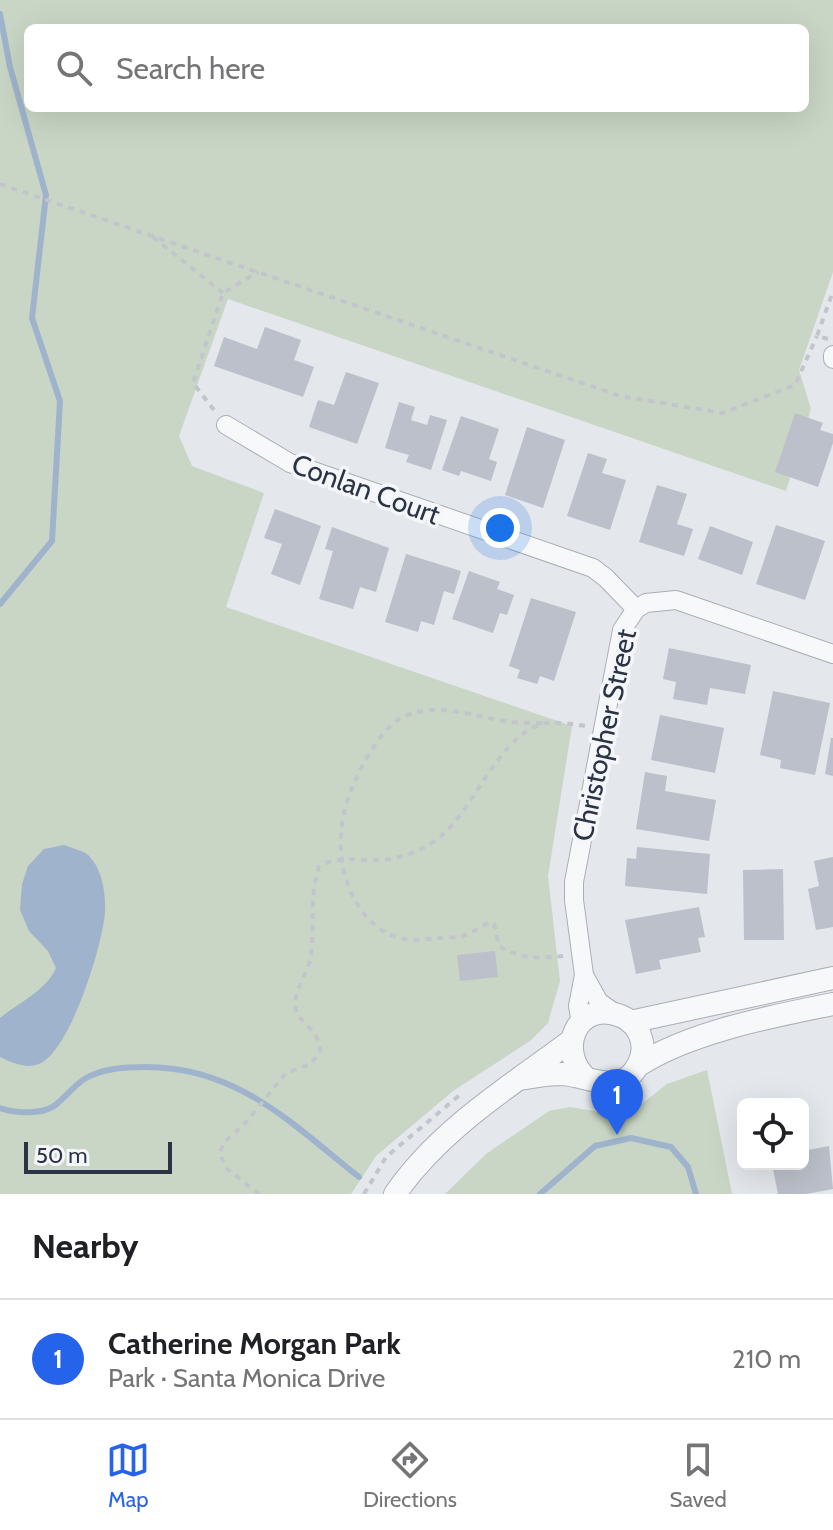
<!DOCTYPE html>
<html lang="en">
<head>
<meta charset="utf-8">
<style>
  body { margin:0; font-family:Cabin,sans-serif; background:#f2f2f2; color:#202124 }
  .controls { position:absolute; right:24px; bottom:24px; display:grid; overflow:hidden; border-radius:12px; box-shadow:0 8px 32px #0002 }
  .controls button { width:72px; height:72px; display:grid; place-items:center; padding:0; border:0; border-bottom:2px solid #e0e0e0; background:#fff; color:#202124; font:40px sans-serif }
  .scale { position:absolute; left:24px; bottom:20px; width:148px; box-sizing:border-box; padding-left:8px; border:4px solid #2b3445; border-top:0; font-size:22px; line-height:28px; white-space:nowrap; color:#2b3445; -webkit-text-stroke:6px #f4f6f9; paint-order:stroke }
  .you { position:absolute; left:500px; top:528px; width:28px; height:28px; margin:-20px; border:6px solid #fff; border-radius:50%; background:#1a73e8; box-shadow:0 0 0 12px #1a73e833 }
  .badge { display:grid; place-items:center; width:52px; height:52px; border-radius:50%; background:#2563eb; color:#fff; font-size:26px; font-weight:700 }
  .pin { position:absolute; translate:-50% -66px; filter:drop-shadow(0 2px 4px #0008) }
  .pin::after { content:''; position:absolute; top:42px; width:28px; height:24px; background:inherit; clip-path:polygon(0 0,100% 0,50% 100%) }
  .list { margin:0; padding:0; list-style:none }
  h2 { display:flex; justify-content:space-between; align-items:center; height:104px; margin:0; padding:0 32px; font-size:34px }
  h2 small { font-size:26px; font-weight:400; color:#757577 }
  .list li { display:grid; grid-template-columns:52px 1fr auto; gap:24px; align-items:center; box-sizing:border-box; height:120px; padding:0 32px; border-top:2px solid #e0e0e0 }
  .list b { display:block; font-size:30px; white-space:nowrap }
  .list p { margin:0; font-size:26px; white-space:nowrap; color:#757577 }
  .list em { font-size:26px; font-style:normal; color:#757577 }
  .icon { flex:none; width:44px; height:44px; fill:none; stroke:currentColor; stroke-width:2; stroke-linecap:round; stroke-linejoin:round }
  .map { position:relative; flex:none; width:833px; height:1194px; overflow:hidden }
  .search { position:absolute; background:#fff; box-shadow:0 8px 32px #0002; left:24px; right:24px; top:24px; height:88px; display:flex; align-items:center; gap:20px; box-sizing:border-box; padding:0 28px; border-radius:12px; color:#757577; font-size:30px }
  .sheet { height:224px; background:#fff }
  nav { display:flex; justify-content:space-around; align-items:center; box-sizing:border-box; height:112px; border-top:2px solid #e0e0e0; background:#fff; font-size:22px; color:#757577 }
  nav a { display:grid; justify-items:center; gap:4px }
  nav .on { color:#2563eb }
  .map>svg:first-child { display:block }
  .green { fill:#c9d6c5; fill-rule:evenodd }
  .water { fill:#9fb4cc }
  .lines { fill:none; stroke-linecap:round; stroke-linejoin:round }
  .stream { stroke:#9fb4cc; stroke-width:6 }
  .building { fill:#bbc0ca }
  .minor-casing { stroke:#a9aeb7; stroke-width:20 }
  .tertiary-casing { stroke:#a9aeb7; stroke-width:24 }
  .path { stroke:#c2c5cb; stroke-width:4; stroke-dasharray:6 6; stroke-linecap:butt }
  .minor { stroke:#f7f8fa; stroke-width:18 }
  .tertiary { stroke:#f7f8fa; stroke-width:22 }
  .labels { text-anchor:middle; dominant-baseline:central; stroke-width:7; stroke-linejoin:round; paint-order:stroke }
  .street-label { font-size:28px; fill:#2b3445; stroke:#f4f6f9 }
</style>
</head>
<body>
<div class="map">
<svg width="833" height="1194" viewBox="0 0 833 1194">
  <rect width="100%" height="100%" fill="#e4e7ec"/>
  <g class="green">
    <path d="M0 0H833V272L799 370 811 409 786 491 228 299 179 436 192 466 264 493 226 607 572 726 548 876 560 981 548 1023 530 1041 453 1091 376 1156 351 1194H0ZM28 28H805V108H28Z"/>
    <polygon points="707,1070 732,1194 445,1194 486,1154 549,1111 570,1107 618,1115 639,1106 667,1084"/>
  </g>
  <path class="water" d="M64 845C71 848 81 850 87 854 102 867 106 893 105 912 103 944 71 1048 41 1063 28 1070 12 1063 0 1057V1018C18 1003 47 990 56 968L48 951 29 931 20 910 22 884 28 866 44 849Z"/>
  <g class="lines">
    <g class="stream">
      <polyline points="0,14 10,67 46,195 32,318 60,401 52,541 0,604"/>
      <path d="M0 1108C14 1113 41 1115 54 1106 65 1098 74 1085 86 1078 104 1068 126 1067 146 1067 238 1067 292 1124 359 1177"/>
      <polyline points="540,1194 595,1146 631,1138 671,1147 688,1167 696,1194"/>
    </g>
  </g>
  <g class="building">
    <polygon points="265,327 301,340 294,360 314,367 303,397 214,366 224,337 257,349"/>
    <polygon points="346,372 379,383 357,444 309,427 318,400 334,405"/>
    <polygon points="399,402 415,407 411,420 427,425 430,415 447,420 431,470 406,462 409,455 385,448"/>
    <polygon points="795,413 823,423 820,430 833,434 833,443 818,487 775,472"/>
    <polygon points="461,416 499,429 489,459 497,462 491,481 461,471 459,476 442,470"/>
    <polygon points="527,427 565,440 543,508 505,495"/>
    <polygon points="588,453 607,459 602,473 626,480 610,530 567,516"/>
    <polygon points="657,485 687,494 677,524 693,529 684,556 639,542"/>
    <polygon points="275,509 321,526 300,585 271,574 282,544 264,538"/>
    <polygon points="776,525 825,541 805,600 756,584"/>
    <polygon points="710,526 753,542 742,575 698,559"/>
    <polygon points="332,527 389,548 376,592 360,587 353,609 319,599 333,551 325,549"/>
    <polygon points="406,554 461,571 454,594 444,591 434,625 421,621 418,632 385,622"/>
    <polygon points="469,571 500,582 497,589 514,595 507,615 500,613 493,633 452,619"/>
    <polygon points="531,598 576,612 554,681 540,676 537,684 517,678 520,670 509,666"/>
    <polygon points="669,648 751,665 745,694 710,688 707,705 673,699 676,682 663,679"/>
    <polygon points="773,691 830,703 815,775 780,768 781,760 760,755"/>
    <polygon points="660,715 724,728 715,773 651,760"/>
    <polygon points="831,738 833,738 833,776 825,774"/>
    <polygon points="645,772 667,776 665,791 716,800 709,841 636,829"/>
    <polygon points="637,847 710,854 707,894 625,886 627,858 636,859"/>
    <polygon points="833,857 833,927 816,930 808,889 819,886 814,861"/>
    <polygon points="783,869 784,940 744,940 743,870"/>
    <polygon points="699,907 705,937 698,938 701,952 659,960 661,969 636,974 625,920"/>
    <polygon points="495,951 498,977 460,981 457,955"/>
    <polygon points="829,1146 833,1189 806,1194 778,1194 772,1164 803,1164 803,1151"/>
  </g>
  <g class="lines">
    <defs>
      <g id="minor">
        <polyline points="833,355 833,359"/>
        <polyline points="226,425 290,463 593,568 606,578 636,609"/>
        <polyline points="616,1014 599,1002 584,975 574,900 574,882 622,630 636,609 646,603 676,600 833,654"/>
        <polyline points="581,1023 578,1006 584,975"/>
      </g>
      <g id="tertiary">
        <polyline points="630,1022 833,978"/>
        <path d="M639 1065C690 1032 773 1016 833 1004"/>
        <path d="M519 1079C533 1077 547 1074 561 1074 588 1075 621 1098 638 1065 643 1056 644 1045 640 1035 636 1026 628 1018 618 1015 576 1001 556 1051 587 1079"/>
        <path d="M395 1194C440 1129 509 1087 572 1040"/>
      </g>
    </defs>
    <use href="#minor" class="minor-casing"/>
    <use href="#tertiary" class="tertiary-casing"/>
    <g class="path">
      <polyline points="0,184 620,396 723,413 795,385 817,336"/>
      <polyline points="153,237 223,293"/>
      <polyline points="828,339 817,336 833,291"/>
      <polyline points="214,410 193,383 223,293 258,272"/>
      <path d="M542 723C532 723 522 723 512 722 478 718 445 703 410 714 393 719 380 737 371 751 355 777 342 806 341 837 338 881 363 938 414 940 422 940 430 939 438 938 446 937 455 938 463 936 472 933 481 926 490 922L494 924 499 946C523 960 536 958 563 956"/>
      <path d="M259 1194 226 1168 220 1153 224 1142 243 1126 286 1073 311 1064 320 1051C320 1027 294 1023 295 1003 296 987 309 971 311 955 315 926 309 896 319 867 337 855 357 861 378 860 399 860 424 850 440 837 475 809 501 729 548 723 560 722 573 724 585 726"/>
      <polyline points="364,1194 386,1157 462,1093"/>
    </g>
    <use href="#minor" class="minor"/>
    <use href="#tertiary" class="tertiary"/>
  </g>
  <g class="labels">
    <g class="street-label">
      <text transform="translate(366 489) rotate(20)">Conlan Court</text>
      <text transform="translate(604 735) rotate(-78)">Christopher Street</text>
    </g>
  </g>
</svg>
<div class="controls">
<button><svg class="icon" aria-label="locate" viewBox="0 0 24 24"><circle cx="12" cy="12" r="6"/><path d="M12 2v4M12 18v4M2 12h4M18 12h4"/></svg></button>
</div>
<div class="scale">50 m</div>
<div class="you"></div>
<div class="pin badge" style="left:617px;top:1135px">1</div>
<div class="search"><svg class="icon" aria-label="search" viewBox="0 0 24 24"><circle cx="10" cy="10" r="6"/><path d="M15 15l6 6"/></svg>Search here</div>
</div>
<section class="sheet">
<h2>Nearby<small></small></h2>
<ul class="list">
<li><span class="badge">1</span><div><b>Catherine Morgan Park</b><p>Park · Santa Monica Drive</p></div><em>210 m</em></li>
</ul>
</section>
<nav>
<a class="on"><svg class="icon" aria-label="map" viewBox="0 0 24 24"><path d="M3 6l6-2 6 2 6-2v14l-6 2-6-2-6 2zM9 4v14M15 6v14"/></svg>Map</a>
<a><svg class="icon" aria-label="directions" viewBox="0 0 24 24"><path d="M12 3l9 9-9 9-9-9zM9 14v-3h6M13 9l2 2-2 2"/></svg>Directions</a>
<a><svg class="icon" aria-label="saved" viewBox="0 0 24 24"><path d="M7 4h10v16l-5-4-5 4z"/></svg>Saved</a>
</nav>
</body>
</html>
